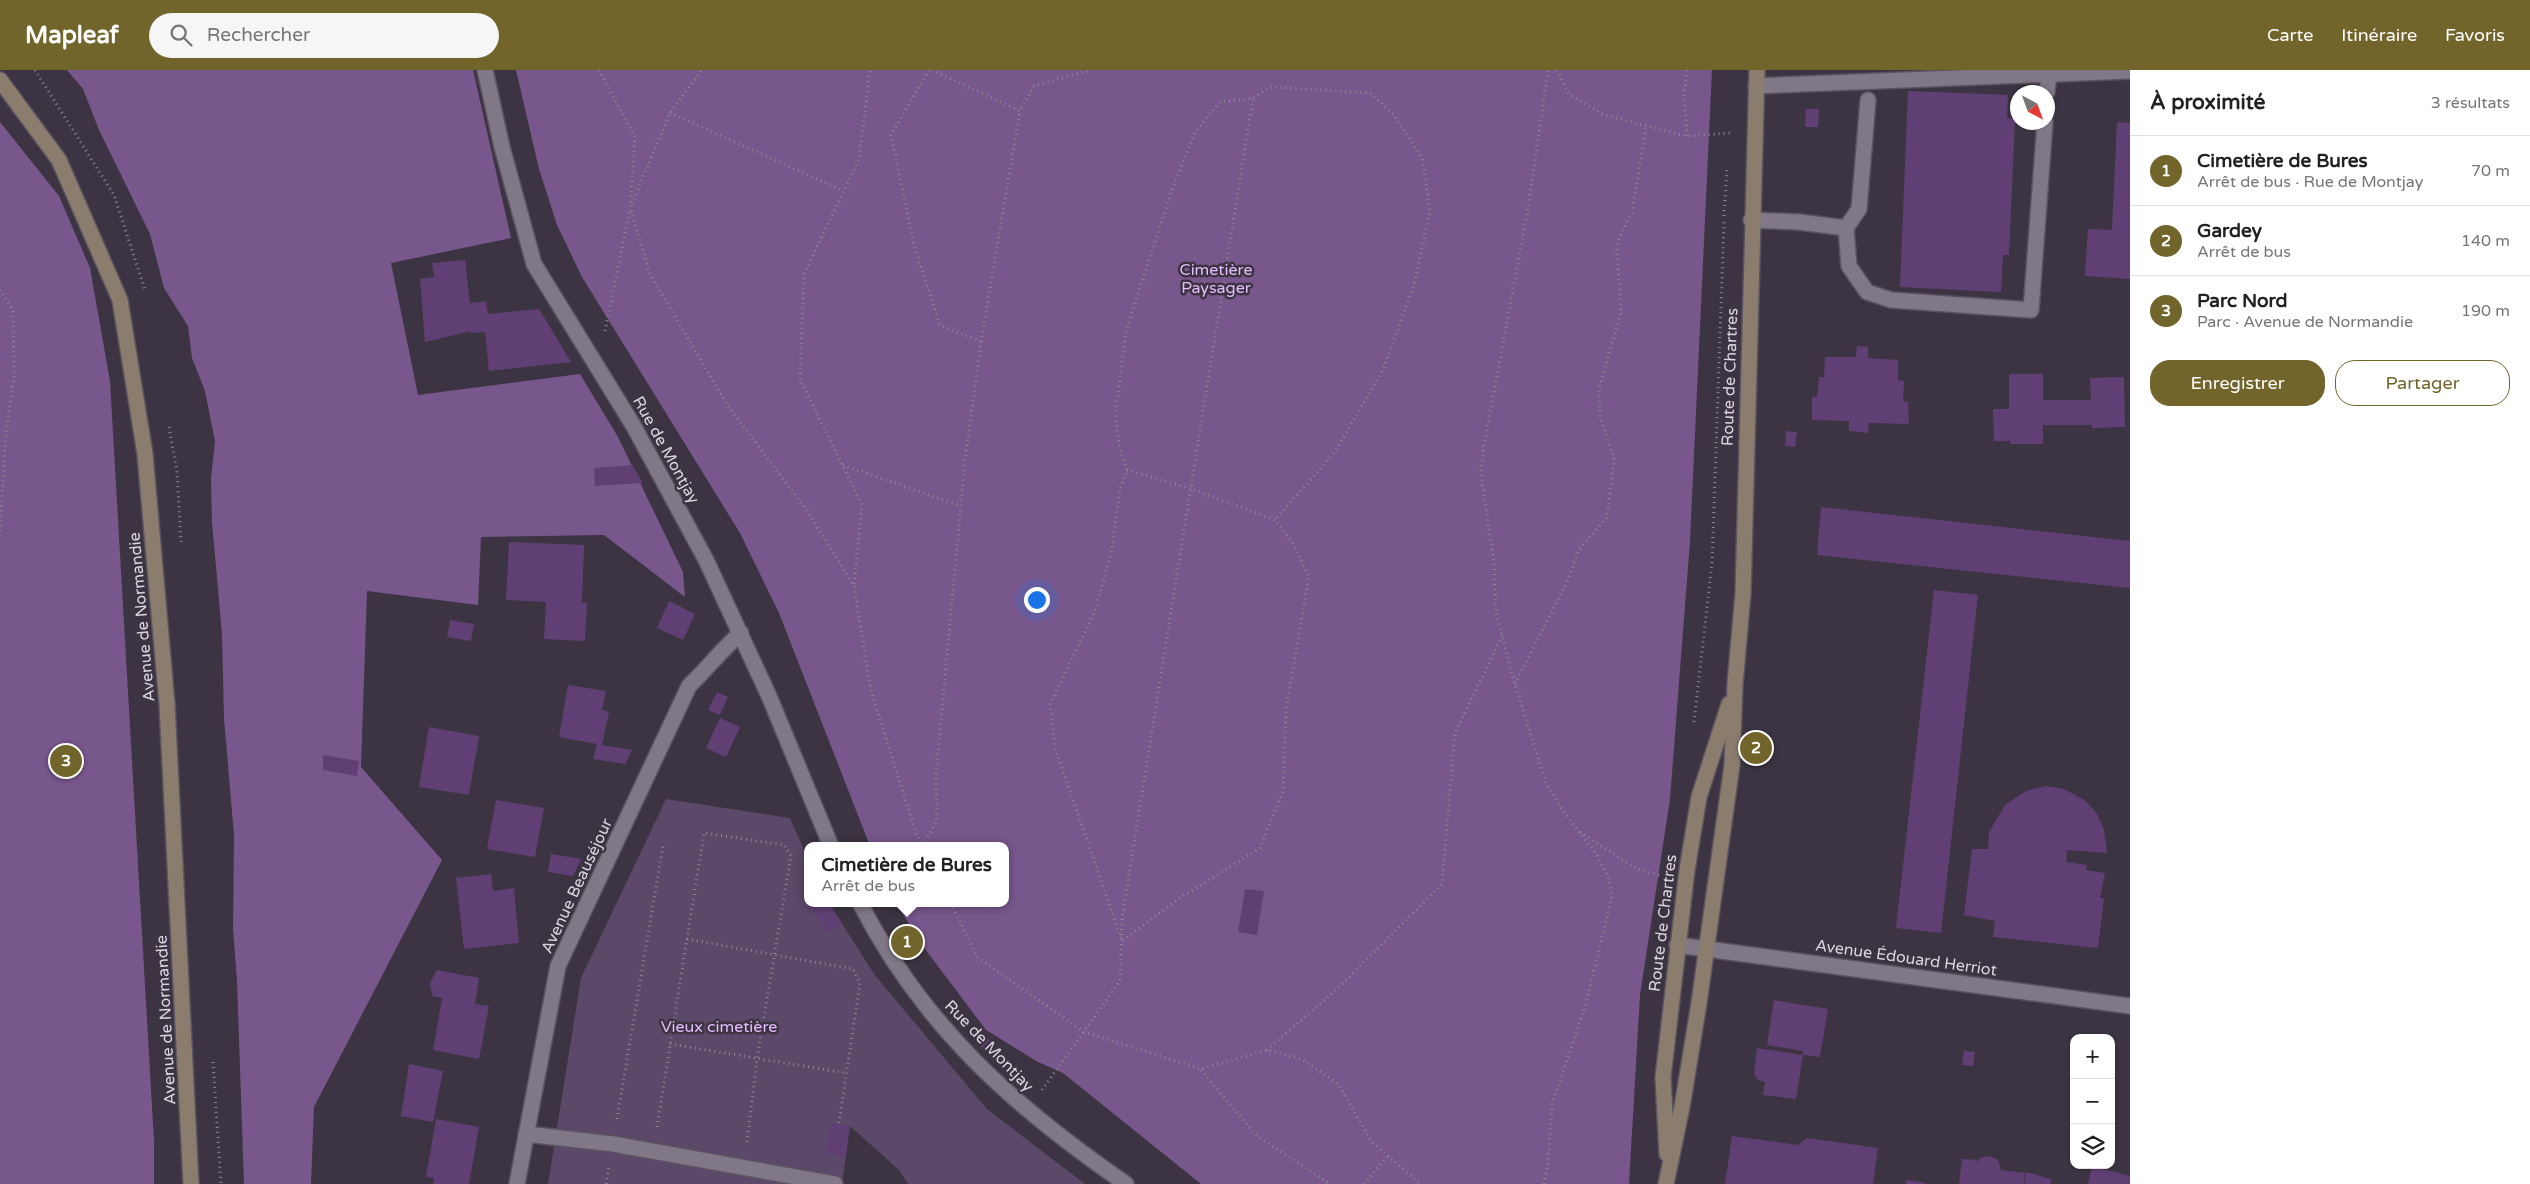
<!DOCTYPE html>
<html lang="fr">
<head>
<meta charset="utf-8">
<style>
  body { margin:0; font-family:"Varela Round",sans-serif; background:#f6f6f6; color:#222 }
  .controls { position:absolute; right:15px; bottom:15px; display:grid; overflow:hidden; border-radius:10px; box-shadow:0 1px 4px #0004 }
  .controls button { width:45px; height:45px; display:grid; place-items:center; padding:0; border:0; border-bottom:1px solid #e0e0e0; background:#fff; color:#222; font:25px sans-serif }
  .compass { position:absolute; left:2010px; top:15px; width:45px; height:45px; border-radius:50%; background:#fff; box-shadow:0 1px 4px #0004; rotate:139deg }
  .you { position:absolute; left:1036px; top:529px; width:18px; height:18px; margin:-12px; border:4px solid #fff; border-radius:50%; background:#1a73e8; box-shadow:0 0 0 8px #1a73e833 }
  .badge { display:grid; place-items:center; width:32px; height:32px; border-radius:50%; background:#71652b; color:#fff; font-size:16px; font-weight:700 }
  .pin { position:absolute; translate:-50% -50%; border:2px solid #fff; box-shadow:0 1px 5px #0006 }
  .popup { position:absolute; left:804px; top:772px; width:205px; height:65px; box-sizing:border-box; display:grid; place-content:center; border-radius:10px; background:#fff; filter:drop-shadow(0 1px 4px #0005); font-size:16px; white-space:nowrap; color:#767676 }
  .popup b { font-size:19px; color:#222 }
  .popup::after { content:''; position:absolute; left:50%; top:100%; margin-left:-10px; border:10px solid transparent; border-top-color:#fff }
  .list { margin:0; padding:0; list-style:none }
  h2 { display:flex; justify-content:space-between; align-items:center; height:65px; margin:0; padding:0 20px; font-size:21px }
  h2 small { font-size:16px; font-weight:400; color:#767676 }
  .list li { display:grid; grid-template-columns:32px 1fr auto; gap:15px; align-items:center; box-sizing:border-box; height:70px; padding:0 20px; border-top:1px solid #e0e0e0 }
  .list b { display:block; font-size:19px; white-space:nowrap }
  .list p { margin:0; font-size:16px; white-space:nowrap; color:#767676 }
  .list em { font-size:16px; font-style:normal; color:#767676 }
  .actions { display:flex; gap:10px; padding:15px 20px }
  .actions a { flex:1; padding:11px 0; border:1px solid #71652b; border-radius:20px; text-align:center; font-size:18px; color:#71652b }
  .actions .main { background:#71652b; color:#fff }
  .icon { flex:none; width:28px; height:28px; fill:none; stroke:currentColor; stroke-width:2; stroke-linecap:round; stroke-linejoin:round }
  .map { position:relative; flex:none; width:2130px; height:1114px; overflow:hidden }
  header { display:flex; align-items:center; gap:30px; box-sizing:border-box; height:70px; padding:0 25px; background:#71652b; color:#fff }
  header strong { font-size:24px }
  nav { display:flex; gap:28px; margin-inline-start:auto; font-size:18px }
  .search { width:350px; height:45px; background:#f6f6f6; display:flex; align-items:center; gap:12px; box-sizing:border-box; padding:0 18px; border-radius:28px; color:#767676; font-size:19px }
  main { display:flex }
  aside { flex:1; background:#fff }
  .map>svg:first-child { display:block }
  .green { fill:#5c4868 }
  .forest { fill:#78578d }
  .building { fill:#604074 }
  .lines { fill:none; stroke-linecap:round; stroke-linejoin:round }
  .lane-casing { stroke:#5a535f; stroke-width:18 }
  .street-casing { stroke:#5a535f; stroke-width:18 }
  .secondary-casing { stroke:#5a535f; stroke-width:18 }
  .path { stroke:#8d8792; stroke-width:3; stroke-dasharray:1 4; stroke-linecap:butt }
  .lane { stroke:#807787; stroke-width:15 }
  .street { stroke:#807787; stroke-width:15 }
  .secondary { stroke:#8a7d6d; stroke-width:15 }
  .labels { text-anchor:middle; dominant-baseline:central; stroke-width:5; stroke-linejoin:round; paint-order:stroke }
  .park-label { font-size:16px; fill:#e4bdfd; stroke:#3c3442 }
  .street-label { font-size:16px; fill:#dbd6df; stroke:#3c3442 }
</style>
</head>
<body>
<header>
<strong>Mapleaf</strong>
<div class="search"><svg class="icon" aria-label="search" viewBox="0 0 24 24"><circle cx="10" cy="10" r="6"/><path d="M15 15l6 6"/></svg>Rechercher</div>
<nav><a>Carte</a><a>Itinéraire</a><a>Favoris</a></nav>
</header>
<main>
<div class="map">
<svg width="2130" height="1114" viewBox="0 0 2130 1114">
  <rect width="100%" height="100%" fill="#3c3442"/>
  <polygon class="green" points="666,729 790,748 808,789 808,833 829,833 874,904 987,1039 1085,1114 908,1114 899,1100 850,1056 842,1114 548,1114 581,908"/>
  <g class="forest">
    <polygon points="67,0 473,0 511,168 391,193 418,325 580,304 618,367 683,502 685,527 604,465 481,467 478,535 367,521 361,697 442,790 314,1037 311,1114 244,1114 237,911 233,859 234,765 224,649 222,564 212,452 211,408 215,371 205,321 192,288 188,256 164,218 150,164 99,60 83,19"/>
    <polygon points="516,0 1712,0 1690,471 1670,729 1640,925 1629,1114 1201,1114 1063,1003 1038,992 986,960 922,875 896,833 1006,833 1006,776 870,776 779,543 740,463 582,207 557,155 539,99"/>
    <polygon points="0,52 59,126 90,198 110,311 154,1071 154,1114 0,1114"/>
  </g>
  <g class="building">
    <polygon points="1908,21 2008,25 2007,48 2015,49 2009,185 2003,185 2001,222 1900,217"/>
    <polygon points="1806,39 1819,39 1818,57 1805,57"/>
    <polygon points="2117,52 2130,53 2130,209 2085,206 2088,159 2112,160"/>
    <polygon points="465,190 470,233 486,231 488,244 539,239 571,292 489,301 485,262 471,263 471,261 425,272 420,209 434,207 432,193"/>
    <polygon points="1857,276 1868,277 1868,288 1898,290 1898,310 1904,311 1903,331 1908,332 1909,354 1869,353 1868,363 1849,361 1849,351 1812,350 1812,327 1817,327 1819,307 1824,307 1825,287 1856,287"/>
    <polygon points="2009,304 2043,304 2043,330 2091,330 2090,308 2124,307 2125,357 2092,358 2092,355 2043,355 2043,374 2010,374 2010,371 1994,371 1993,339 2009,339"/>
    <polygon points="1786,361 1797,362 1795,377 1785,376"/>
    <polygon points="632,395 643,413 595,416 594,398"/>
    <polygon points="1821,437 2130,471 2130,518 1817,485"/>
    <polygon points="509,472 584,475 582,533 587,533 585,571 544,569 546,532 506,530"/>
    <polygon points="1934,520 1978,525 1941,863 1896,858"/>
    <polygon points="669,531 695,544 683,570 657,558"/>
    <polygon points="450,550 474,554 471,571 447,567"/>
    <polygon points="568,615 606,621 602,640 609,642 602,675 632,680 625,694 593,689 597,674 559,667"/>
    <polygon points="717,622 728,627 720,645 708,640"/>
    <polygon points="720,648 740,657 726,687 706,678"/>
    <polygon points="429,657 479,666 469,725 419,717"/>
    <polygon points="323,685 359,691 357,706 323,700"/>
    <polygon points="2046,716 2064,719 2086,731 2097,744 2104,760 2107,783 2067,780 2066,792 2087,795 2086,800 2105,803 2100,828 2104,828 2098,878 1993,867 1995,851 1964,845 1972,779 1988,779 1989,762 2005,735 2026,721"/>
    <polygon points="496,730 544,738 535,787 487,779"/>
    <polygon points="551,784 581,789 573,806 548,802"/>
    <polygon points="491,804 493,821 514,818 519,873 464,879 456,808"/>
    <polygon points="1245,819 1264,821 1257,865 1238,862"/>
    <polygon points="818,833 829,833 842,854 827,862 811,837"/>
    <polygon points="437,900 479,908 475,934 489,936 479,989 433,980 442,928 432,926 430,913"/>
    <polygon points="1774,930 1828,939 1820,987 1803,985 1796,1029 1763,1025 1765,1012 1758,1010 1754,1004 1757,978 1802,985 1803,981 1767,975"/>
    <polygon points="981,962 992,973 984,980 974,968"/>
    <polygon points="1964,981 1975,982 1973,996 1962,995"/>
    <polygon points="409,994 443,1001 433,1052 401,1046"/>
    <polygon points="436,1049 479,1057 469,1114 433,1114 434,1108 426,1107"/>
    <polygon points="831,1053 850,1056 845,1087 827,1083"/>
    <polygon points="1732,1066 1798,1075 1807,1068 1878,1078 1873,1114 1725,1114"/>
    <polygon points="1990,1086 1998,1090 2001,1100 2025,1103 2024,1114 1959,1114 1962,1089 1978,1090 1975,1097 1980,1088"/>
    <polygon points="2092,1096 2130,1106 2130,1114 2088,1114"/>
    <polygon points="2026,1102 2051,1109 2051,1114 2025,1114"/>
    <polygon points="1906,1110 1926,1113 1925,1114 1906,1114"/>
  </g>
  <g class="lines">
    <defs>
      <g id="lane">
        <polyline points="1756,16 2130,1"/>
        <polyline points="2047,22 2049,4"/>
        <polyline points="1868,30 1859,139 1846,158 1849,196 1867,222 1891,230 2031,240 2045,52"/>
        <polyline points="1751,150 1799,152 1846,158"/>
        <polyline points="526,1064 613,1074 835,1114"/>
      </g>
      <g id="street">
        <polyline points="485,0 502,77 534,194 633,355 706,490 769,626 831,776"/>
        <path d="M860 833C923 956 1014 1037 1126 1114"/>
        <polyline points="1677,875 2130,936"/>
        <path d="M517 1114 558 896 689 616C707 599 722 579 741 563"/>
      </g>
      <g id="secondary">
        <polyline points="0,10 59,90 120,230 145,384 167,634 191,1114"/>
        <polyline points="1667,1084 1663,1007 1687,800 1699,727 1729,634"/>
        <polyline points="1666,1114 1682,1037 1699,933 1732,695 1735,614 1743,524 1757,0"/>
      </g>
    </defs>
    <use href="#lane" class="lane-casing"/>
    <use href="#street" class="street-casing"/>
    <use href="#secondary" class="secondary-casing"/>
    <g class="path">
      <polyline points="35,0 114,125 145,220"/>
      <polyline points="599,0 635,67 630,138 650,204 726,333 808,442 854,516 871,621 916,763 923,776"/>
      <polyline points="929,0 891,65 914,175 940,255 981,272"/>
      <polyline points="932,0 1020,41 1034,16 1091,0"/>
      <polyline points="1557,0 1569,24 1604,45 1687,66 1730,63"/>
      <polyline points="1687,0 1684,26 1687,66"/>
      <polyline points="670,43 842,120"/>
      <polyline points="632,134 670,43 702,0"/>
      <polyline points="1724,146 1727,97"/>
      <polyline points="0,220 13,240 14,307 6,361 0,463"/>
      <polyline points="605,261 630,139"/>
      <polyline points="169,357 177,402 181,472"/>
      <polyline points="843,395 960,436"/>
      <polygon points="1127,400 1192,419 1275,450 1292,472 1309,506 1286,640 1283,721 1260,778 1180,828 1122,871 1055,678 1050,634 1095,541 1112,479 1120,419"/>
      <polyline points="1127,400 1120,380 1115,346 1126,261 1173,117 1195,62 1220,32 1253,28 1270,17 1370,23 1393,44 1422,87 1430,140 1414,215 1383,300 1335,382 1275,450"/>
      <polyline points="854,514 862,435 800,309 804,204 859,89 870,0"/>
      <polyline points="1515,614 1566,514 1579,480 1607,447 1614,389 1600,346 1599,318 1621,242 1617,181 1619,167 1632,143 1646,56"/>
      <polyline points="1694,652 1712,493 1724,152"/>
      <polyline points="1580,762 1637,799 1662,806"/>
      <polyline points="922,775 937,752 936,704 965,390 981,272 1020,41"/>
      <polyline points="951,833 977,887 1084,962 1201,999 1267,980 1302,989 1339,1015 1371,1071 1420,1114"/>
      <polyline points="687,869 853,899 860,913 839,1053"/>
      <polyline points="670,974 846,1003"/>
      <polyline points="1267,980 1335,921 1442,814 1455,663 1502,566"/>
      <polyline points="213,992 221,1114"/>
      <polyline points="1201,1000 1256,1065 1330,1114"/>
      <polyline points="1042,1020 1120,911 1122,849 1253,28"/>
      <polyline points="617,1049 663,776"/>
      <polyline points="657,1057 704,763 784,775 791,786 757,988 747,1073"/>
      <polyline points="606,1114 609,1097"/>
      <polyline points="1364,1114 1388,1086"/>
      <polyline points="1544,1114 1548,1094 1552,1034 1584,941 1612,826 1608,806 1597,785 1564,742 1546,713 1515,614 1496,543 1494,493 1481,404 1484,375 1528,139 1548,0"/>
    </g>
    <use href="#lane" class="lane"/>
    <use href="#street" class="street"/>
    <use href="#secondary" class="secondary"/>
  </g>
  <g class="labels">
    <g class="park-label">
      <text x="1216" y="200">Cimetière<tspan x="1216" dy="18">Paysager</tspan></text>
      <text x="719" y="957">Vieux cimetière</text>
    </g>
    <g class="street-label">
      <text transform="translate(1730 307) rotate(-88)">Route de Chartres</text>
      <text transform="translate(666 380) rotate(61)">Rue de Montjay</text>
      <text transform="translate(142 547) rotate(-95)">Avenue de Normandie</text>
      <text transform="translate(577 816) rotate(-65)">Avenue Beauséjour</text>
      <text transform="translate(1663 853) rotate(-83)">Route de Chartres</text>
      <text transform="translate(1906 888) rotate(8)">Avenue Édouard Herriot</text>
      <text transform="translate(166 950) rotate(-93)">Avenue de Normandie</text>
      <text transform="translate(989 976) rotate(46)">Rue de Montjay</text>
    </g>
  </g>
</svg>
<div class="controls">
<button>+</button>
<button>−</button>
<button><svg class="icon" aria-label="layers" viewBox="0 0 24 24"><path d="M12 4l9 5-9 5-9-5zM3 14l9 5 9-5"/></svg></button>
</div>
<svg class="compass" viewBox="-18 -18 36 36"><path d="M0-13l5 13h-10z" fill="#e53935"/><path d="M0 13l5-13h-10z" fill="#767676"/></svg>
<div class="you"></div>
<div class="pin badge" style="left:907px;top:872px">1</div>
<div class="popup"><b>Cimetière de Bures</b>Arrêt de bus</div>
<div class="pin badge" style="left:1756px;top:678px">2</div>
<div class="pin badge" style="left:66px;top:691px">3</div>
</div>
<aside>
<h2>À proximité<small>3 résultats</small></h2>
<ul class="list">
<li><span class="badge">1</span><div><b>Cimetière de Bures</b><p>Arrêt de bus · Rue de Montjay</p></div><em>70 m</em></li>
<li><span class="badge">2</span><div><b>Gardey</b><p>Arrêt de bus</p></div><em>140 m</em></li>
<li><span class="badge">3</span><div><b>Parc Nord</b><p>Parc · Avenue de Normandie</p></div><em>190 m</em></li>
</ul>
<div class="actions"><a class="main">Enregistrer</a><a>Partager</a></div>
</aside>
</main>
</body>
</html>
